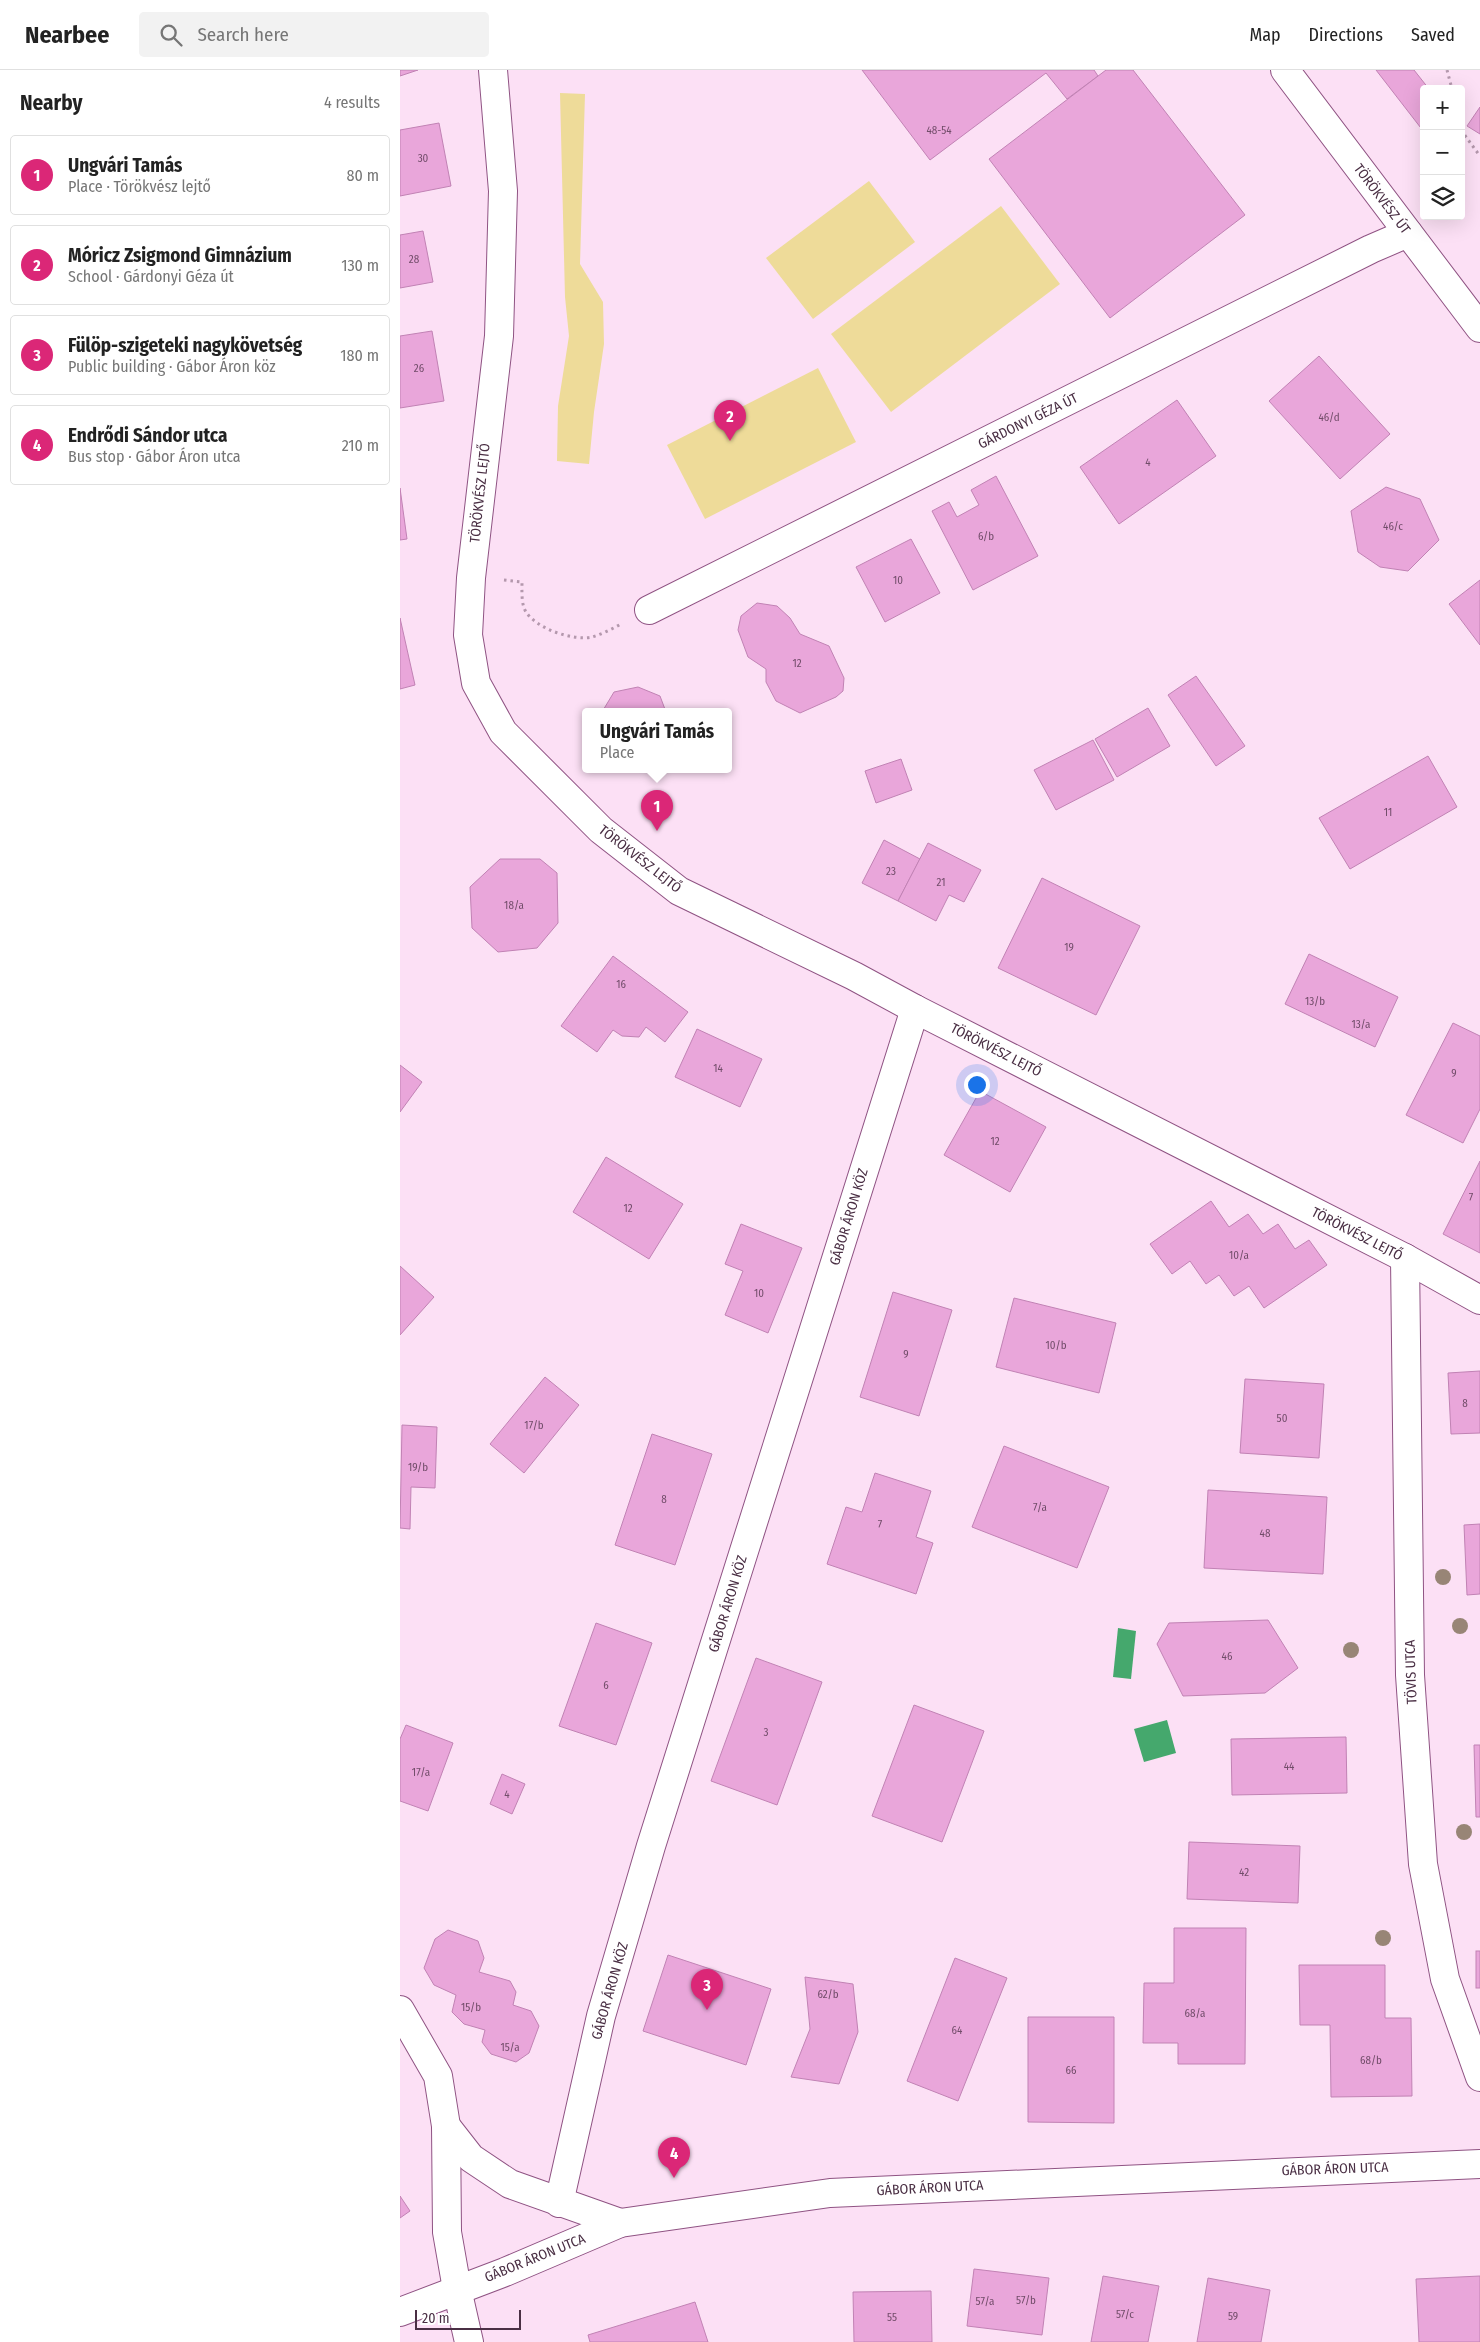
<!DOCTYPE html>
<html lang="en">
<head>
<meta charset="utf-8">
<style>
  body { margin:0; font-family:"Fira Sans Condensed",sans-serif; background:#f2f2f2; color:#222 }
  .controls { position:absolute; right:15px; top:15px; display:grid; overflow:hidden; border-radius:5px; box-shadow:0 5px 20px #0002 }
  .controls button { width:45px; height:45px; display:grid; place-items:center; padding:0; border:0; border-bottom:1px solid #e0e0e0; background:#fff; color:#222; font:25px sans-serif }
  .scale { position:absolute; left:15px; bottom:12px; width:106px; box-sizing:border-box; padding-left:5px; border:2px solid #4a2f44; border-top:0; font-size:14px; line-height:18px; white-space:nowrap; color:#4a2f44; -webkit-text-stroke:4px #fff; paint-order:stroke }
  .you { position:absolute; left:576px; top:1014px; width:18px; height:18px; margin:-12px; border:4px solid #fff; border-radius:50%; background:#1a73e8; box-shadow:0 0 0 8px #1a73e833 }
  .badge { display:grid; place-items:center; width:32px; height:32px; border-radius:50%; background:#db2777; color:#fff; font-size:16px; font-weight:700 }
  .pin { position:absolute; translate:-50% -41px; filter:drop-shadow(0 1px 2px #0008) }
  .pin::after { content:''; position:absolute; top:26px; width:18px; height:15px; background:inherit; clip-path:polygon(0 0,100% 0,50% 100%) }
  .popup { position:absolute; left:182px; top:638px; width:150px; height:65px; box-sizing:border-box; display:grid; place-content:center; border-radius:5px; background:#fff; filter:drop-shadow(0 1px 4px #0005); font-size:16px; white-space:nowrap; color:#767676 }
  .popup b { font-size:19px; color:#222 }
  .popup::after { content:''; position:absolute; left:50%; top:100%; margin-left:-10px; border:10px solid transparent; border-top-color:#fff }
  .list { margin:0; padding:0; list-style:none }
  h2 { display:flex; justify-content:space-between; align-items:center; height:65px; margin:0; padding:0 20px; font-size:21px }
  h2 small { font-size:16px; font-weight:400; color:#767676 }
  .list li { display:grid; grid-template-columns:32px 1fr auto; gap:15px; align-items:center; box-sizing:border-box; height:80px; margin:0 10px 10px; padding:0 10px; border:1px solid #e0e0e0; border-radius:5px }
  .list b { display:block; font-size:19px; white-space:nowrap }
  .list p { margin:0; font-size:16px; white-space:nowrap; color:#767676 }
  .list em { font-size:16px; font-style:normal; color:#767676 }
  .icon { flex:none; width:28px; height:28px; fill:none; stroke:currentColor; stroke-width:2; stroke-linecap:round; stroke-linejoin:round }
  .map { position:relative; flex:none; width:1080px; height:2272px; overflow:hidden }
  header { display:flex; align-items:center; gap:30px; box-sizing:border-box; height:70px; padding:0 25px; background:#fff; border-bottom:1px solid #e0e0e0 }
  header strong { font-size:24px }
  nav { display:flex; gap:28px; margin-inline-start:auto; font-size:18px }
  .search { width:350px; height:45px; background:#f2f2f2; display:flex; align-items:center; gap:12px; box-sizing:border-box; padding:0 18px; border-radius:5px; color:#767676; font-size:19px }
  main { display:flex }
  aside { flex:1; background:#fff }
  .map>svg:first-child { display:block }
  .green { fill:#eedb99 }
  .water { fill:#45a86d }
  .building { fill:#e9a6da; stroke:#c182b4 }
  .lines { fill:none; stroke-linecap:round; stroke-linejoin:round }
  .street-casing { stroke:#8f5383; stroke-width:30 }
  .secondary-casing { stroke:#8f5383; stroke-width:30 }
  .path { stroke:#b498ad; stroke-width:3; stroke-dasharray:2.5 4; stroke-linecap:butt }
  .street { stroke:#fff; stroke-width:28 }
  .secondary { stroke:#fff; stroke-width:28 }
  .tree { fill:#988576 }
  .labels { text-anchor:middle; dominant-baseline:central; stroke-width:5; stroke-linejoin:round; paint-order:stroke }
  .number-label { font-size:11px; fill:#724d6a }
  .street-label { font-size:14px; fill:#4a2f44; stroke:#fff }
</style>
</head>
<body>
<header>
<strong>Nearbee</strong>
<div class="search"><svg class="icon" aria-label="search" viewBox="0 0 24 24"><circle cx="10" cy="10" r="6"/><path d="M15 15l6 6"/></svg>Search here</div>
<nav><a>Map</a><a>Directions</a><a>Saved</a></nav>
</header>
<main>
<aside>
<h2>Nearby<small>4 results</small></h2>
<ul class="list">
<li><span class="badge">1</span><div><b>Ungvári Tamás</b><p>Place · Törökvész lejtő</p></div><em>80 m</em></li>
<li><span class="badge">2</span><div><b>Móricz Zsigmond Gimnázium</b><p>School · Gárdonyi Géza út</p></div><em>130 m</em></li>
<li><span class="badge">3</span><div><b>Fülöp-szigeteki nagykövetség</b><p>Public building · Gábor Áron köz</p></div><em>180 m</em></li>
<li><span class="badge">4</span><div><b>Endrődi Sándor utca</b><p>Bus stop · Gábor Áron utca</p></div><em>210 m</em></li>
</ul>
</aside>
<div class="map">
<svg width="1080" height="2272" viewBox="0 0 1080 2272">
  <rect width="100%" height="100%" fill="#fce0f5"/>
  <g class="green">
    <polygon points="160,23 185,24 180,194 203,232 204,274 194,342 189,394 157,391 158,336 169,266 165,227"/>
    <polygon points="469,111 515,172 413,249 366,188"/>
    <polygon points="601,136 660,214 491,342 431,264"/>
    <polygon points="418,298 456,372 305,449 267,375"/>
  </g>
  <g class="water">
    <polygon points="718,1558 736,1561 731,1609 713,1607"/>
    <polygon points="767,1650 776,1683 744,1692 734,1659"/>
  </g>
  <g class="building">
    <polygon points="0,0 18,0 0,6"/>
    <polygon points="462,0 694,0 698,6 667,29 646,3 530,90"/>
    <polygon points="706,0 733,0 845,145 710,248 589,89"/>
    <polygon points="976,0 1014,0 1029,19 1024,19 1024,62"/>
    <polygon points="1080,37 1080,64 1067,56"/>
    <polygon points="39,53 51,116 0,126 0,60"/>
    <polygon points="23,161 33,212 0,218 0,165"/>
    <polygon points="32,261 44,331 0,338 0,266"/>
    <polygon points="919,286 990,364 940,409 869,331"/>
    <polygon points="777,330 816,386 719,454 680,397"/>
    <polygon points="596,406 638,486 573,520 532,441 549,432 557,447 579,435 571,420"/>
    <polygon points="986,417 1020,429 1039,470 1008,501 980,497 958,482 951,441"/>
    <polygon points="0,418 7,469 0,470"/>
    <polygon points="511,469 540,523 485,552 456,497"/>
    <polygon points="1080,510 1080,575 1049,534"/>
    <polygon points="357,533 377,536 390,548 400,564 429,576 444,608 443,621 436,627 400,643 376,631 366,612 366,599 348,587 338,560 341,546"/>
    <polygon points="0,548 15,615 0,619"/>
    <polygon points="796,606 845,676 816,696 768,625"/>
    <polygon points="238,617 260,626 266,642 202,642 214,622"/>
    <polygon points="748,638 770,676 717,707 695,669"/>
    <polygon points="693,670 714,710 656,740 634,700"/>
    <polygon points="1028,686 1057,737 950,799 919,748"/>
    <polygon points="501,689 512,720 476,733 465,701"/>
    <polygon points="484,770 520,789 498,831 462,813"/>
    <polygon points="528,773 581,800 564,832 549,825 536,851 498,831"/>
    <polygon points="100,789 140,789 157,803 158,853 137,878 98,882 72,858 70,817"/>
    <polygon points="642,808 740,856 696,945 598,898"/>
    <polygon points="909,884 998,927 975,977 885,934"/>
    <polygon points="213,886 288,942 265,972 246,957 239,967 222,966 213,960 197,982 161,956"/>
    <polygon points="1053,953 1080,966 1080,1039 1063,1073 1006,1045"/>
    <polygon points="297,959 362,989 340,1037 275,1007"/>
    <polygon points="0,995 22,1012 0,1042"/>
    <polygon points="580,1021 646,1057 610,1122 544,1085"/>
    <polygon points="206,1087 283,1134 249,1189 173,1142"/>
    <polygon points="1080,1091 1080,1183 1043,1164"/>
    <polygon points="811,1131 829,1157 848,1144 863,1164 878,1154 895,1179 909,1170 927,1195 864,1238 849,1216 834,1226 819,1205 806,1214 790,1191 772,1204 750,1174"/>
    <polygon points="341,1154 402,1178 368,1263 325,1245 343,1201 325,1194"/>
    <polygon points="0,1196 34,1227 0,1265"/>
    <polygon points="493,1222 552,1240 519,1346 460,1327"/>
    <polygon points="614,1228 716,1253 699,1323 596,1297"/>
    <polygon points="1080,1301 1080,1363 1051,1364 1048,1303"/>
    <polygon points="145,1307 179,1335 124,1403 90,1374"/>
    <polygon points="845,1309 924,1314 919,1388 840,1383"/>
    <polygon points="2,1355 37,1357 35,1418 11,1417 10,1459 0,1458"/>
    <polygon points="252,1364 312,1384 275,1495 215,1475"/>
    <polygon points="604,1376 709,1417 677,1498 572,1457"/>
    <polygon points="475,1403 531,1421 516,1467 533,1473 516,1524 427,1494 446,1437 462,1442"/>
    <polygon points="808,1420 927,1427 923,1504 804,1498"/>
    <polygon points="1080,1454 1080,1524 1067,1525 1064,1455"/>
    <polygon points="868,1550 898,1598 865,1623 783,1626 757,1574 769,1553"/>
    <polygon points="196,1553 252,1573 216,1675 159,1656"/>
    <polygon points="356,1588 422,1612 377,1735 311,1711"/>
    <polygon points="514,1635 584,1661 542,1772 472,1746"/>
    <polygon points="6,1655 53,1673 28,1741 0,1731 0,1669"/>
    <polygon points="946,1667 947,1723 832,1725 831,1669"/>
    <polygon points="1074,1675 1080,1675 1080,1747 1076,1747"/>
    <polygon points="102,1704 125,1714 112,1744 90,1734"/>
    <polygon points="789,1772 900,1776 898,1833 787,1829"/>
    <polygon points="774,1858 846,1858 845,1994 778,1994 778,1973 743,1973 744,1913 774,1913"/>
    <polygon points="48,1860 78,1871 84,1888 79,1902 110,1911 116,1922 113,1935 131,1941 139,1956 129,1983 116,1992 91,1984 82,1972 85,1960 64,1954 52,1942 56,1925 34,1915 24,1898 35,1869"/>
    <rect x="1076" y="1881" width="4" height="37"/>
    <polygon points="268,1885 371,1919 346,1995 243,1961"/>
    <polygon points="555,1888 607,1908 558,2031 507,2011"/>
    <polygon points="899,1895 985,1895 985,1948 1011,1948 1012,2026 931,2027 930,1955 900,1955"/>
    <polygon points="405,1907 453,1914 458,1962 439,2014 391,2007 410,1959"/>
    <polygon points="628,1947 714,1947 714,2053 628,2052"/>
    <polygon points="0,2126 10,2141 0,2148"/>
    <polygon points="574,2199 649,2208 642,2265 567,2256"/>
    <polygon points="703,2206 759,2216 748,2272 691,2272"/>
    <polygon points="1080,2206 1080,2272 1019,2272 1016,2209"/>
    <polygon points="808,2208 870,2220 861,2272 797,2272"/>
    <polygon points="531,2221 532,2272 454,2272 453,2222"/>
    <polygon points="295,2232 308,2272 190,2272 188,2265"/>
  </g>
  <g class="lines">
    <defs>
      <g id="street">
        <polyline points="93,0 103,121 99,266 71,508 68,565 76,613 103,662 201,760 279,821 454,906 515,939 1005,1188 1080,1230"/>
        <polyline points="249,540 971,179 1008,163"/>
        <polyline points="1005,1188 1010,1605 1023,1794 1045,1909 1080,2007"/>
        <polyline points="0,1940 38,2006 46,2056 47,2162 57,2219 69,2272"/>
        <polyline points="46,2056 71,2088 110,2114 220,2153"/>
        <polyline points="159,2133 201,1946 251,1776 515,939"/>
      </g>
      <g id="secondary">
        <polyline points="885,0 1080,258"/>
        <polyline points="0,2242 105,2202 220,2153 430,2123 1080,2094"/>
      </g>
    </defs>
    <use href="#street" class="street-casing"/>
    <use href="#secondary" class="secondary-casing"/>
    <g class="path">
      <polyline points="1047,0 1052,19"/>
      <polyline points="1061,60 1080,86"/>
      <path d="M104 510 122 512C122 521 121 534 126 542 137 559 173 571 192 567 202 564 212 559 221 554"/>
    </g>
    <use href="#street" class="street"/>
    <use href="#secondary" class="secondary"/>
  </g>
  <g class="tree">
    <circle cx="1043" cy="1507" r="8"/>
    <circle cx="1060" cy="1556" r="8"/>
    <circle cx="951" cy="1580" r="8"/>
    <circle cx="1064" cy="1762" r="8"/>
    <circle cx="983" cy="1868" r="8"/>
  </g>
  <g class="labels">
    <g class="number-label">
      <text x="539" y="60">48-54</text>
      <text x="23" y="88">30</text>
      <text x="14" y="189">28</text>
      <text x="19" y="298">26</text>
      <text x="929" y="347">46/d</text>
      <text x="748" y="392">4</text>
      <text x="993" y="456">46/c</text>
      <text x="586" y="466">6/b</text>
      <text x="498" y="510">10</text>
      <text x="397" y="593">12</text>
      <text x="988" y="742">11</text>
      <text x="491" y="801">23</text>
      <text x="541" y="812">21</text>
      <text x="114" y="835">18/a</text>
      <text x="669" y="877">19</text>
      <text x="221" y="914">16</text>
      <text x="915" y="931">13/b</text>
      <text x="961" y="954">13/a</text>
      <text x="318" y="998">14</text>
      <text x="1054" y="1003">9</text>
      <text x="595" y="1071">12</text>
      <text x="1071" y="1127">7</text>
      <text x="228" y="1138">12</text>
      <text x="839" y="1185">10/a</text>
      <text x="359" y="1223">10</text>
      <text x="656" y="1275">10/b</text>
      <text x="506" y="1284">9</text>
      <text x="1065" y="1333">8</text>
      <text x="882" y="1348">50</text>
      <text x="134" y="1355">17/b</text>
      <text x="18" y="1397">19/b</text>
      <text x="264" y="1429">8</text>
      <text x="640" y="1437">7/a</text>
      <text x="480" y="1454">7</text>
      <text x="865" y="1463">48</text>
      <text x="827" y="1586">46</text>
      <text x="206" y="1615">6</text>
      <text x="366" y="1662">3</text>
      <text x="889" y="1696">44</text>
      <text x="21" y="1702">17/a</text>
      <text x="107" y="1724">4</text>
      <text x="844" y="1802">42</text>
      <text x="428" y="1924">62/b</text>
      <text x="71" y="1937">15/b</text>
      <text x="795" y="1943">68/a</text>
      <text x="557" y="1960">64</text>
      <text x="110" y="1977">15/a</text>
      <text x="971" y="1990">68/b</text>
      <text x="671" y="2000">66</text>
      <text x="626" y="2230">57/b</text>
      <text x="585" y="2231">57/a</text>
      <text x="725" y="2244">57/c</text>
      <text x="833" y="2246">59</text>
      <text x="492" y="2247">55</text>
    </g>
    <g class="street-label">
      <text transform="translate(982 129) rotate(53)">TÖRÖKVÉSZ ÚT</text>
      <text transform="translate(628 351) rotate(-26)">GÁRDONYI GÉZA ÚT</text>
      <text transform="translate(80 423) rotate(-84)">TÖRÖKVÉSZ LEJTŐ</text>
      <text transform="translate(240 789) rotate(38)">TÖRÖKVÉSZ LEJTŐ</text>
      <text transform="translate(596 980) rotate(27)">TÖRÖKVÉSZ LEJTŐ</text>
      <text transform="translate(449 1147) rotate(-73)">GÁBOR ÁRON KÖZ</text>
      <text transform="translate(957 1164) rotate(27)">TÖRÖKVÉSZ LEJTŐ</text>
      <text transform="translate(328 1534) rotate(-73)">GÁBOR ÁRON KÖZ</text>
      <text transform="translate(1011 1602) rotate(-92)">TÖVIS UTCA</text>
      <text transform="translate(210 1921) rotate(-74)">GÁBOR ÁRON KÖZ</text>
      <text transform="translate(935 2099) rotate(-2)">GÁBOR ÁRON UTCA</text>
      <text transform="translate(530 2118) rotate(-3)">GÁBOR ÁRON UTCA</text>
      <text transform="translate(135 2188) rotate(-22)">GÁBOR ÁRON UTCA</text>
    </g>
  </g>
</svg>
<div class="controls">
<button>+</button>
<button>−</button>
<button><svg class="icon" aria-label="layers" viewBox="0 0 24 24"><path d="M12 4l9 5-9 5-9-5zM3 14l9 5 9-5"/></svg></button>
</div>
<div class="scale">20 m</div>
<div class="you"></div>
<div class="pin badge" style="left:257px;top:761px">1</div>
<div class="popup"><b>Ungvári Tamás</b>Place</div>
<div class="pin badge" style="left:330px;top:371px">2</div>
<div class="pin badge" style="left:307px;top:1940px">3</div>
<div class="pin badge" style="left:274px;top:2108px">4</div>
</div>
</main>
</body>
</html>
